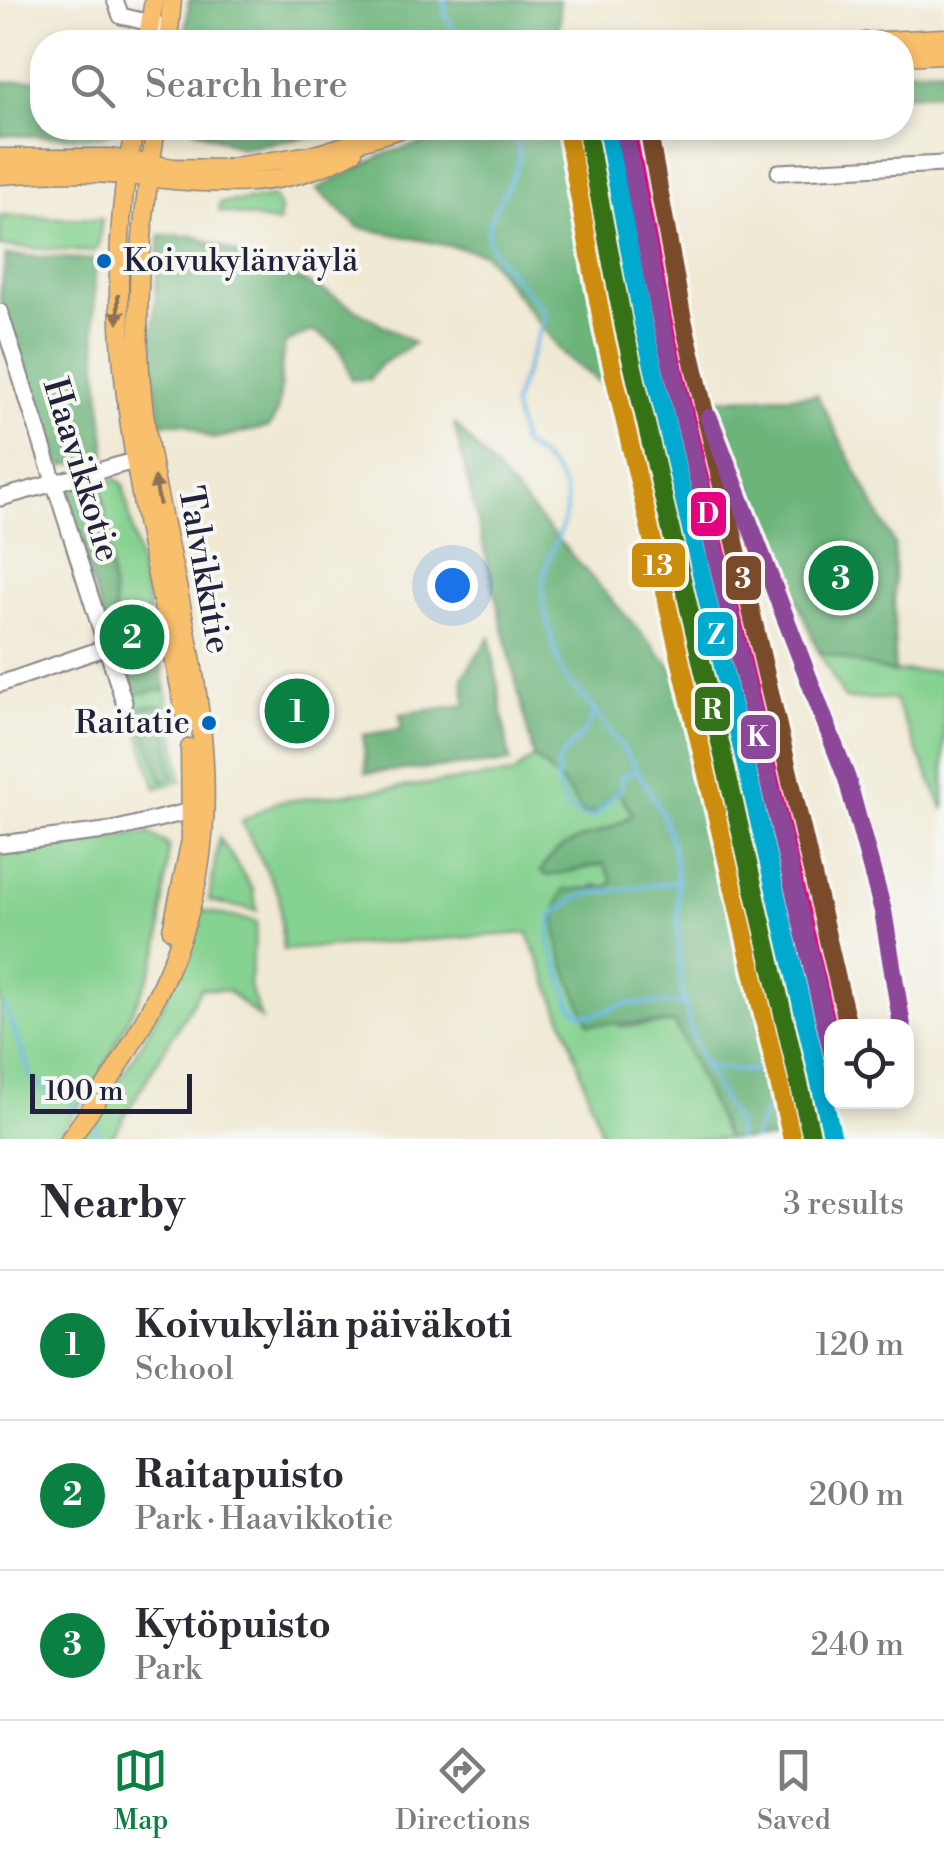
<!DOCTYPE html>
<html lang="en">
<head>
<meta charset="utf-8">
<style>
  body { margin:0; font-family:"Libre Bodoni",serif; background:#f7f7f7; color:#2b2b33 }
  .controls { position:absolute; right:30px; bottom:30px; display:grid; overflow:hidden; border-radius:20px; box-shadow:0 5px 15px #0003 }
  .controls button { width:90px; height:90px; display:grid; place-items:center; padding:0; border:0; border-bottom:2px solid #e1e1e2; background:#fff; color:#2b2b33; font:50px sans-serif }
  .scale { position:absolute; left:30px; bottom:25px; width:162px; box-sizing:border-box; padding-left:10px; border:5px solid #22223b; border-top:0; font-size:28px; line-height:35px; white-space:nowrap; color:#22223b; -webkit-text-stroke:8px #f6f6f2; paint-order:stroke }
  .you { position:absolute; left:452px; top:585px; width:35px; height:35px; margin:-25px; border:8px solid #fff; border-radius:50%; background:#1a73e8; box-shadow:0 0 0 15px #1a73e833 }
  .badge { display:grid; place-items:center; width:65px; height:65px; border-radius:50%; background:#0b8043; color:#fff; font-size:32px; font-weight:700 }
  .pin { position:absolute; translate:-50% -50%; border:5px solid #fff; box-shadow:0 2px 10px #0006 }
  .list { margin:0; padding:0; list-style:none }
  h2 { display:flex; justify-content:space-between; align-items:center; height:130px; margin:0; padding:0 40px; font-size:42px }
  h2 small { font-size:32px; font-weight:400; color:#7c7c81 }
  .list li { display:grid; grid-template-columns:65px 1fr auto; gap:30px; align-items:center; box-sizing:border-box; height:150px; padding:0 40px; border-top:2px solid #e1e1e2 }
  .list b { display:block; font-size:38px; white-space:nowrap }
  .list p { margin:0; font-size:32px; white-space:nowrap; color:#7c7c81 }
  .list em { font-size:32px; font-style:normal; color:#7c7c81 }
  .icon { flex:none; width:55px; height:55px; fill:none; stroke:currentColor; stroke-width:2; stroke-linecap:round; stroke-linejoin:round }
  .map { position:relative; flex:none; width:944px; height:1139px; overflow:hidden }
  .search { position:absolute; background:#fff; box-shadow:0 5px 15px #0003; left:30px; right:30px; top:30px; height:110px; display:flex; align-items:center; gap:25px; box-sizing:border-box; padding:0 35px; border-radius:40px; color:#7c7c81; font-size:38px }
  .sheet { height:580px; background:#fff }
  nav { display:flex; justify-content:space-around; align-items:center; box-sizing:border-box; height:140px; border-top:2px solid #e1e1e2; background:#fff; font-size:28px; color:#7c7c81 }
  nav a { display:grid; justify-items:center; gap:5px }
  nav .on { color:#0b8043 }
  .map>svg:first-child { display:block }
  .green { fill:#86d290; stroke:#547a66; stroke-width:2.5 }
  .forest { fill:#6cb47a; stroke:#476b5a; stroke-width:2.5 }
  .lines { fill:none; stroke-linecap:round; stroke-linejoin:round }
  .stream { stroke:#6bb8e5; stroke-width:4 }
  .minor-casing { stroke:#898687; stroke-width:19 }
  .major-casing { stroke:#898687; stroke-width:21 }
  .minor { stroke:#fff; stroke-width:15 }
  .major { stroke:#f8bf6c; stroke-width:18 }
  .rail-1-casing { stroke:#f6f6f2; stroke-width:25 }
  .rail-2-casing { stroke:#f6f6f2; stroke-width:25 }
  .rail-3-casing { stroke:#f6f6f2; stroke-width:25 }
  .rail-4-casing { stroke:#f6f6f2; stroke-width:25 }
  .rail-5-casing { stroke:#f6f6f2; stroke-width:25 }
  .rail-6-casing { stroke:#f6f6f2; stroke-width:25 }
  .rail-1 { stroke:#00a9ce; stroke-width:18 }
  .rail-2 { stroke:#357219; stroke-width:18 }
  .rail-3 { stroke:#e5007d; stroke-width:18 }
  .rail-4 { stroke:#cc8c0c; stroke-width:18 }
  .rail-5 { stroke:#7a4b2a; stroke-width:18 }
  .rail-6 { stroke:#8c4799; stroke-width:18 }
  .oneway { fill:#8d7054 }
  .bus-dot { fill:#0065bd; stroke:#f6f6f2; stroke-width:4 }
  .labels { text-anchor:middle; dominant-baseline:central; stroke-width:8; stroke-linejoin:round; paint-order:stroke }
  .bus-label { font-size:32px; fill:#22223b; stroke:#f6f6f2; text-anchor:start }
  .street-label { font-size:35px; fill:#22223b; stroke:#f6f6f2 }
  .line-badge { stroke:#f6f6f2; stroke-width:4 }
  .badge-label { font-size:28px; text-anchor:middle; font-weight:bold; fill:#fff }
</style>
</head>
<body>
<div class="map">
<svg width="944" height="1139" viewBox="0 0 944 1139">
  <rect width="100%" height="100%" fill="#f6f6f2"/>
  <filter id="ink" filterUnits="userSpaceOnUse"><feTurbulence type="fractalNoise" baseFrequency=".01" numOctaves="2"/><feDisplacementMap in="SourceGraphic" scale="20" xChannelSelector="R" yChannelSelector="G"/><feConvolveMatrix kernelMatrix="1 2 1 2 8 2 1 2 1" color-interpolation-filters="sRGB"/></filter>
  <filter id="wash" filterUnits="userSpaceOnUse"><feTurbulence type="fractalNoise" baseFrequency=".0048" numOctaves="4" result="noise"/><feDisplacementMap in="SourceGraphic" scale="40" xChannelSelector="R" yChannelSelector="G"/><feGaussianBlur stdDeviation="2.25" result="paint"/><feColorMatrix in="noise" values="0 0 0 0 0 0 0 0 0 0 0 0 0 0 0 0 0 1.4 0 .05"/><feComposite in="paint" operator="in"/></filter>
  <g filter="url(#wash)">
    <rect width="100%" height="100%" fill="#f0e9d3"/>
    <g class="green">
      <polygon points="274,197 280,209 278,223 219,211 220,203"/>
      <polygon points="0,216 102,219 98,248 91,252 0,246"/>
      <polygon points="817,395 894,544 894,672 944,670 944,810 894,699 845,699 819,652 714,399"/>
      <polygon points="116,479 123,484 176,741 181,781 156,788 67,497 73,484"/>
      <polygon points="534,757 560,781 584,814 597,812 617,790 633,814 541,870 548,876 605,864 613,882 607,887 594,885 620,1027 675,1023 727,1139 603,1139 567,1030 528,933 283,950 279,895 241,821 277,802 513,774"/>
      <polygon points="149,833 169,846 159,950 149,977 96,1084 55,1139 0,1139 0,853"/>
      <polygon points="219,837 253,890 257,911 209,901"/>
      <path d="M198 910 257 922 249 985 261 1019 228 991 201 988 111 1139H79C127 1070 176 995 198 910Z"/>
    </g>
    <g class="forest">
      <polygon points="189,0 559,0 560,22 553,42 185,42"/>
      <polygon points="942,68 944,93 902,95 902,70"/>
      <polygon points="42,79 42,128 120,129 100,137 0,135 0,83"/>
      <polygon points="192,128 364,128 241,148"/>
      <polygon points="482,128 578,128 590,198 602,229 608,292 643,415 564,355 484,253 358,227 317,189 387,153"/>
      <path d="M160 235 195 236 319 288 414 343 379 366 369 380 351 379C344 353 337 340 311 331L285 344C276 372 287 403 269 427L212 439 185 423H161L151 358Z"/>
      <polygon points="6,255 95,260 94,320 106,455 64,466 55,459 0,298"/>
      <polygon points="817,395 894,544 894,673 819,652 714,399"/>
      <path d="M454 423 699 698 771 977 806 1139H727L675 1023 589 1024C575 987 540 929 564 890L607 887 613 882 604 864 548 876 541 871C558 835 604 838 633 814L617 790 597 812 584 814 560 781 534 757Z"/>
      <polygon points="101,480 119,647 112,650 67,497 73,484"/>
      <polygon points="153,623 166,690 132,694 127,646 133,645 137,625"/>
      <polygon points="490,637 510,762 366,773 363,735 402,729 400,714 466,705 463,676"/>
      <polygon points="163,705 174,777 162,781 136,707"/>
    </g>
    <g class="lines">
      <g class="stream">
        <polyline points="444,0 446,16 461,42"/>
        <path d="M512 128C538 170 484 202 488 239 491 259 533 294 546 314L513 404 522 444C615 506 531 541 544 605 549 628 555 658 566 678 571 687 580 692 586 700 612 733 653 787 667 827 685 879 674 933 681 985 689 1041 710 1077 736 1125L738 1139"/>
        <path d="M594 712 587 729 558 761C554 789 563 815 593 818L621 788V777L635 770"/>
        <polyline points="675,882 582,895 553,914 549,941 572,1006 580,1014 594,1015 625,1004 686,1004"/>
        <polyline points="5,1006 33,1081 60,1098"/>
        <polyline points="704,1066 747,1071 771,1064 782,1079 753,1139"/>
        <polyline points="70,1105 79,1110"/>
        <polyline points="96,1121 98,1139"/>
      </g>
    </g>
  </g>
  <g filter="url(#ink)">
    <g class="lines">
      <defs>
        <g id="minor">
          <polyline points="115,0 121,16 159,25"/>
          <polyline points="779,172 944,164"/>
          <polyline points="0,312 124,702"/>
          <polyline points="0,498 145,458"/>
          <polyline points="0,684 107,647"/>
          <polyline points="0,844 113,830 203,808"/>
        </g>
        <g id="major">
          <polyline points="147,42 154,0"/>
          <polyline points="168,42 172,0"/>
          <polyline points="864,42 944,38"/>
          <polyline points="902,56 944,54"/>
          <path d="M135 128C90 327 149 523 186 718"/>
          <polyline points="0,158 110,158 174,168 222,169 318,154 404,128"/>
          <path d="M0 175C31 173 62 171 94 173 187 178 265 201 353 152"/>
          <polyline points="172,930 191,840 190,748"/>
          <path d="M70 1139C125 1063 184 962 199 869 223 723 167 572 146 428 131 327 140 227 156 128"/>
        </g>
      </defs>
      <use href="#minor" class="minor-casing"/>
      <use href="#major" class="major-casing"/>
      <use href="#minor" class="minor"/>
      <use href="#major" class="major"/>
      <defs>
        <polyline id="rail-1" points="607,128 643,323 833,1139"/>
        <polyline id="rail-2" points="587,132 624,328 812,1139"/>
        <polyline id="rail-3" points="627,128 663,319 832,1044"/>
        <polyline id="rail-4" points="568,135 604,332 792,1139"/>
        <polyline id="rail-5" points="648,128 682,315 848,1026"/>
        <g id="rail-6">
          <polyline points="624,128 661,320 832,1052"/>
          <polyline points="709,418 847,779 883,911 902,1026"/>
        </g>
      </defs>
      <use href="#rail-1" class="rail-1-casing"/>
      <use href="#rail-2" class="rail-2-casing"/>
      <use href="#rail-3" class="rail-3-casing"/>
      <use href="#rail-4" class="rail-4-casing"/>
      <use href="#rail-5" class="rail-5-casing"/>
      <use href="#rail-6" class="rail-6-casing"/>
      <use href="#rail-1" class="rail-1"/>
      <use href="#rail-2" class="rail-2"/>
      <use href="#rail-3" class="rail-3"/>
      <use href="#rail-4" class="rail-4"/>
      <use href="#rail-5" class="rail-5"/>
      <use href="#rail-6" class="rail-6"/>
    </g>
    <defs><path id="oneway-solid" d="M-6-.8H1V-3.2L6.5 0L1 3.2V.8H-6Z" transform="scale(2.5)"/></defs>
    <g class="oneway">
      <use href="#oneway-solid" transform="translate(118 309) rotate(90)"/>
      <use href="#oneway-solid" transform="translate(157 491) rotate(-101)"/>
    </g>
  </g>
  <g class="bus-dot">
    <circle cx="104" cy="261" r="9"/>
    <circle cx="209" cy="723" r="9"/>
  </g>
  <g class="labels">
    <g class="bus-label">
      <text x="123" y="261">Koivukylänväylä</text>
      <text x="190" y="723" text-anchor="end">Raitatie</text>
    </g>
    <g class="street-label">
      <text transform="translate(81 470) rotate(73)">Haavikkotie</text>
      <text transform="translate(204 570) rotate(80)">Talvikkitie</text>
    </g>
  </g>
  <g class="line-badge">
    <rect x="689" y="490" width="39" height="48" rx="10" fill="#e5007d"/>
    <rect x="630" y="541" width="57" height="48" rx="10" fill="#cc8c0c"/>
    <rect x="724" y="554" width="39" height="48" rx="10" fill="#7a4b2a"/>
    <rect x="696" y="610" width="39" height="48" rx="10" fill="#00a9ce"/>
    <rect x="693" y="685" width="39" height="48" rx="10" fill="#357219"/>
    <rect x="739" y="713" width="39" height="48" rx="10" fill="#8c4799"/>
  </g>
  <g class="badge-label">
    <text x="708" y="523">D</text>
    <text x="658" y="575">13</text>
    <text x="743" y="588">3</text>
    <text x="716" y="644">Z</text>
    <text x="712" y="719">R</text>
    <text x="758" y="746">K</text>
  </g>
</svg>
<div class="controls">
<button><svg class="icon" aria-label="locate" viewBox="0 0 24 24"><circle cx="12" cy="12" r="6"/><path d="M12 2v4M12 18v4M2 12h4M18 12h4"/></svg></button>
</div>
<div class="scale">100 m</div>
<div class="you"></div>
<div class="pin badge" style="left:297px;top:711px">1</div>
<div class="pin badge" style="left:132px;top:637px">2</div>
<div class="pin badge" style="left:841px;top:578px">3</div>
<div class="search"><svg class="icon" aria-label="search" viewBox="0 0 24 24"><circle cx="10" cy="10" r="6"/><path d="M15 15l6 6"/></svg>Search here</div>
</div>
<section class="sheet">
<h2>Nearby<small>3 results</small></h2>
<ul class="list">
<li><span class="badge">1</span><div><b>Koivukylän päiväkoti</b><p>School</p></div><em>120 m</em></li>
<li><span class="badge">2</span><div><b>Raitapuisto</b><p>Park · Haavikkotie</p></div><em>200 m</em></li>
<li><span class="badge">3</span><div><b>Kytöpuisto</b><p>Park</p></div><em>240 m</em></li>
</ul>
</section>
<nav>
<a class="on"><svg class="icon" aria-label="map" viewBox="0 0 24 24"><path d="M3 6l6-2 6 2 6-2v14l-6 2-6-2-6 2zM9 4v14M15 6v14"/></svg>Map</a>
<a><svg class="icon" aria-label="directions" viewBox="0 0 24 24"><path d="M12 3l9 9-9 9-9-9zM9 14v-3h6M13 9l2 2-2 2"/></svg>Directions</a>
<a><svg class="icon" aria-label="saved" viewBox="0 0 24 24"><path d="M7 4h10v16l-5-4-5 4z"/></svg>Saved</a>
</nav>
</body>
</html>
